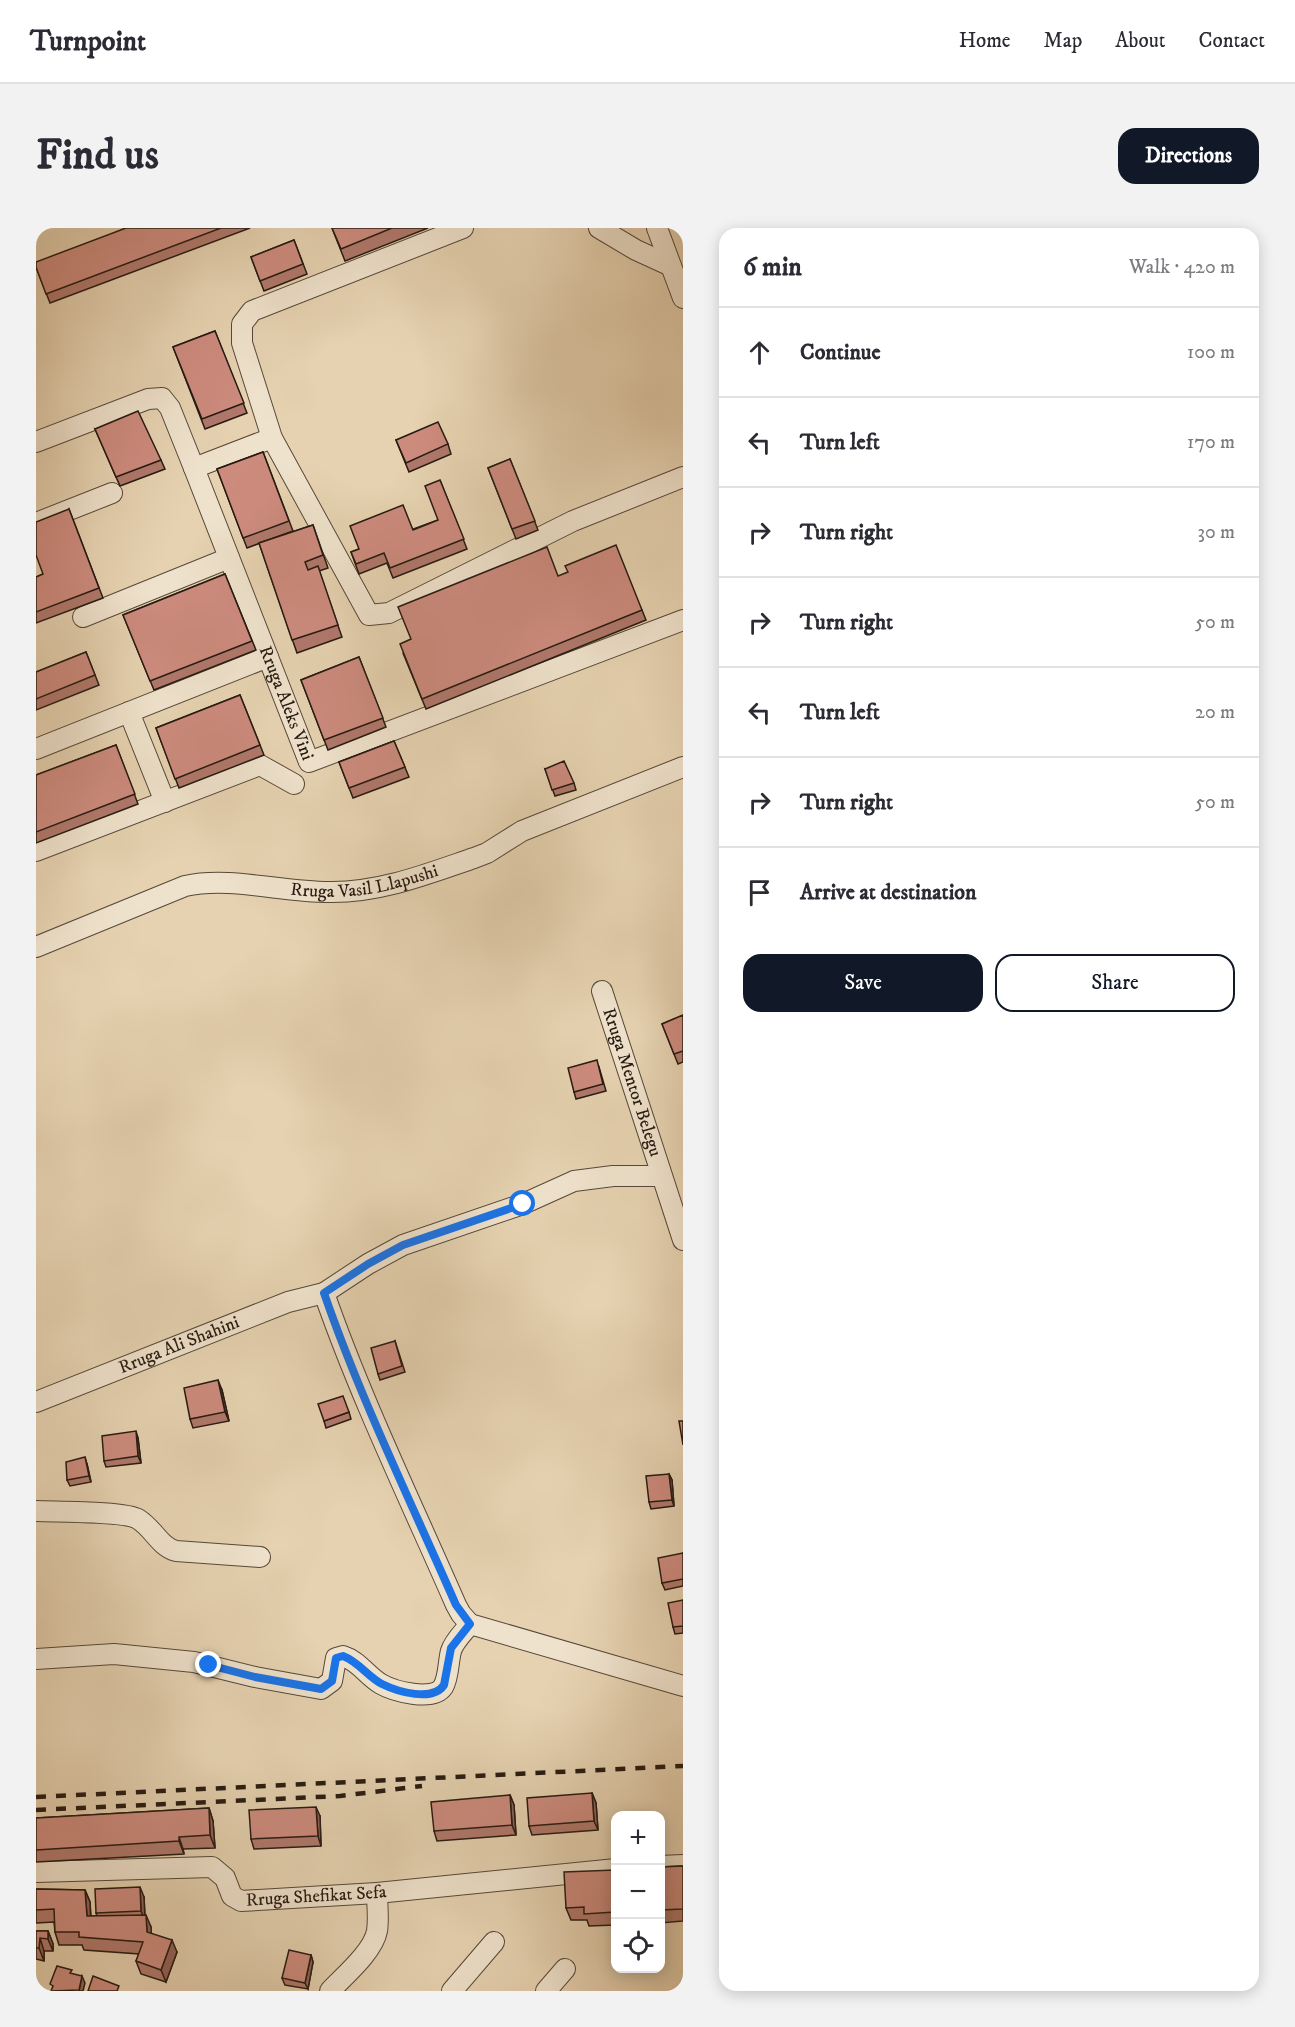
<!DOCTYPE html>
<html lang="en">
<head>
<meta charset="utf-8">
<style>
  body { margin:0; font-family:"IM FELL DW Pica",serif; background:#f2f2f3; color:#2b2b33 }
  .controls { position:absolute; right:18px; bottom:18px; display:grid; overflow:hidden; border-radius:12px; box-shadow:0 3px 15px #0003 }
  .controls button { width:54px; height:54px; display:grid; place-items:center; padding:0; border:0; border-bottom:2px solid #e1e1e2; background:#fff; color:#2b2b33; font:30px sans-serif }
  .stop { position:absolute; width:18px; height:18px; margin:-14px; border:4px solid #1a73e8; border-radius:50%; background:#fff }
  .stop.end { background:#1a73e8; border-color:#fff; box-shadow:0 2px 6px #0008 }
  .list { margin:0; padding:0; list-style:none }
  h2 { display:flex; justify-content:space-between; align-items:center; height:78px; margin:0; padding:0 24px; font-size:26px }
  h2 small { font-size:20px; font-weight:400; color:#7c7c81 }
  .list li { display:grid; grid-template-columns:39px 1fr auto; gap:18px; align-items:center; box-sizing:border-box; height:90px; padding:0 24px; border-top:2px solid #e1e1e2 }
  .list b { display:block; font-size:22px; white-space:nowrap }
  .list em { font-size:20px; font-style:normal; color:#7c7c81 }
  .actions { display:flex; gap:12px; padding:18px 24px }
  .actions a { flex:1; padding:14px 0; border:2px solid #111827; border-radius:18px; text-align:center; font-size:21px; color:#111827 }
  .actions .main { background:#111827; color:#fff }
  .icon { flex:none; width:33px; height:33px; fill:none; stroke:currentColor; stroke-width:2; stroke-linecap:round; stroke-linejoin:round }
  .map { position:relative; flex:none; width:647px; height:1763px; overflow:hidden; border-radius:18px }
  header { display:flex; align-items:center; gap:36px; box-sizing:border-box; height:84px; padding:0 30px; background:#fff; border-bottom:2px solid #e1e1e2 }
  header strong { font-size:28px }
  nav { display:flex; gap:33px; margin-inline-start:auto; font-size:21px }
  .intro { display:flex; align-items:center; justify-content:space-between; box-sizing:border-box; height:144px; padding:0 36px }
  h1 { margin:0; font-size:42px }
  .button { padding:15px 27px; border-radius:18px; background:#111827; color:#fff; font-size:21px; font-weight:700 }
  main { display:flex; gap:36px; padding:0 36px }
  aside { flex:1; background:#fff; border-radius:18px; box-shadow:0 3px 15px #0003 }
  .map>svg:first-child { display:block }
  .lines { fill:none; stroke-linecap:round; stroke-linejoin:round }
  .minor-casing { stroke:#564839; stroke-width:22 }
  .minor { stroke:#efe2cc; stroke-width:20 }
  .rail { stroke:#261a11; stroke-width:4.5; stroke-dasharray:10 10; stroke-linecap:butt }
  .wall { fill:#b0786c; stroke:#261a11; stroke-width:1.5 }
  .shaded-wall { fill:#906158; stroke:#261a11; stroke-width:1.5 }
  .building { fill:#cd8b7e; stroke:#261a11; stroke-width:1.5 }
  .route { stroke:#1a73e8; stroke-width:8 }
  .labels { text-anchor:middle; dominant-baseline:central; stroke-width:4.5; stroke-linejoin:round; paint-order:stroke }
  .street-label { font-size:18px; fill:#261a11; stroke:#efe2cc }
</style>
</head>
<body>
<header>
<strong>Turnpoint</strong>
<nav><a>Home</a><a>Map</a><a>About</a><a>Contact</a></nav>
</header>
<div class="intro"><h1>Find us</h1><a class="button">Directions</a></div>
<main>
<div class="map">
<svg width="647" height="1763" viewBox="0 0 647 1763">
  <rect width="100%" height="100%" fill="#e6d2b1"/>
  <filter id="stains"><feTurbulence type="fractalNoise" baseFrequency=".00333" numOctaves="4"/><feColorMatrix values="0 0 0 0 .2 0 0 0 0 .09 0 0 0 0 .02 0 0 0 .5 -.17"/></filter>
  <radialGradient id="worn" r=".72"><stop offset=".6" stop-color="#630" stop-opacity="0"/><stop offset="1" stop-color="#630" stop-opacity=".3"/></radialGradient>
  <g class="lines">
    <defs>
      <g id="minor">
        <polyline points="427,0 216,83 206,96 206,115 236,210 333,387 353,385 537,293 647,249"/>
        <polyline points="563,0 600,22 635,38"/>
        <polyline points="621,0 647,70"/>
        <path id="s1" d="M0 214 112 171 126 170 134 180 158 240 273 534 647 392"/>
        <polyline points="158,240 236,210"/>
        <polyline points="0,295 76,265"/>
        <polyline points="47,389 193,330"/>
        <polyline points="93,484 129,574"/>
        <polyline points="0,521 232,429"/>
        <polyline points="0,623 224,537 258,556"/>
        <path id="s2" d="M0 719 149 658C195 648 249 665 296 664 346 664 391 646 438 630L451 625 486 603 647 539"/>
        <path id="s3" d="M566 763 647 1012"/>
        <path d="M288 1065C325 1171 375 1274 420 1377L425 1386 434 1396 647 1458"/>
        <path id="s4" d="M0 1174 252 1074 288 1065 332 1036 367 1017 487 976 538 953 577 948H625"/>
        <path d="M0 1283C20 1284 89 1283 102 1291 118 1301 123 1318 140 1323L224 1329"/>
        <path d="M0 1431 78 1426 158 1434 219 1449 285 1461 296 1453 300 1430 307 1428C323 1433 331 1448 345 1456 357 1463 397 1474 407 1459 413 1449 412 1434 415 1423 418 1413 428 1404 434 1396"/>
        <polyline points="624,1638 647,1637"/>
        <path id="s5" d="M0 1644 176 1639 189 1650 196 1668 205 1673 341 1665 580 1641"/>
        <path d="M294 1763C308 1748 337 1724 341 1703 343 1691 341 1677 341 1665"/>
        <polyline points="416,1763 458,1714"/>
        <polyline points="510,1763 529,1741"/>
      </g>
    </defs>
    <use href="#minor" class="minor-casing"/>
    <use href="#minor" class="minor"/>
    <g class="rail">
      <polyline points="0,1569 647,1538"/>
      <polyline points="0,1582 304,1568 386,1558"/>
    </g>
  </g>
  <g class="wall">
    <polygon points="0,0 9,0 0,3"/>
    <polygon points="90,0 214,0 14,75 0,39"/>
    <polygon points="296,0 392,0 309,33"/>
    <polygon points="258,12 271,46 228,63 215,29"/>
    <polygon points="179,103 211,185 169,201 137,119"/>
    <polygon points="59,201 125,232 129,241 84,258"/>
    <polygon points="360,212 412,216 415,226 373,244"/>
    <polygon points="227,224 257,303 211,320 181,241"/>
    <polygon points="474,231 502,302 480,311 452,240"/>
    <polygon points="404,252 431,321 357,350 351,335 323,346 315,324 402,292"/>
    <polygon points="33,281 67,370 0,395 0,349 7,346"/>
    <polygon points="277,297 292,340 283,343 306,409 261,425 223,315"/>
    <polygon points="532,344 606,382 610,392 390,481 367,425"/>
    <polygon points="189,346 220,422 118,462 87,387"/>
    <polygon points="50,424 63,457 0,482 0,444"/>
    <polygon points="323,429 350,499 292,522 265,452"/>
    <polygon points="204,467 228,527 143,560 120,500"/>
    <polygon points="358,513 373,549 317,570 303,534"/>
    <polygon points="80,517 102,576 0,615 0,547"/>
    <polygon points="509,541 538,555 540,562 519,568"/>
    <polygon points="647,787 647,834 642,836 626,796"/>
    <polygon points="563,839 570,863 540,871 538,864"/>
    <polygon points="359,1113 369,1144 344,1152 342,1146"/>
    <polygon points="186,1162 193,1193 157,1200 154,1191"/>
    <polygon points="313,1184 315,1191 290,1200 288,1193"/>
    <polygon points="102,1210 105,1235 70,1239 68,1233"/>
    <polygon points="51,1236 55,1254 34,1258 31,1252"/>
    <polygon points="633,1246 636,1252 638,1278 615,1281 613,1274"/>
    <polygon points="647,1325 647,1358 629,1362 626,1355"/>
    <polygon points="647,1372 647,1405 639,1406 637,1399"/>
    <polygon points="556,1565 560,1575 562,1602 496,1607 493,1598"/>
    <polygon points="474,1567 478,1577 480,1607 401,1613 398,1603"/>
    <polygon points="173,1580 177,1593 179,1620 147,1621 148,1626 0,1634 0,1590"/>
    <polygon points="284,1588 285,1618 218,1621 215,1611"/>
    <polygon points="647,1638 647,1693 624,1695 624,1639"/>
    <polygon points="579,1642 579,1697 553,1698 551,1692 535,1692 530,1680"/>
    <polygon points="0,1661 49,1662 54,1674 55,1688 61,1688 60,1685 108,1669 109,1687 115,1699 115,1706 141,1724 130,1754 105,1746 100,1733 103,1726 48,1722 46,1717 23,1717 19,1704 18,1694 0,1695"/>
    <polygon points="0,1703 12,1703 17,1716 17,1723 8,1723 8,1733 0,1731"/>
    <polygon points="275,1727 277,1734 272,1761 249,1757 246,1750"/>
  </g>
  <g class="shaded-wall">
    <polygon points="182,1152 186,1162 193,1193 189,1184"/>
    <polygon points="100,1203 102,1210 105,1235 102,1228"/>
    <polygon points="49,1229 51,1236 55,1254 53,1248"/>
    <polygon points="633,1246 636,1252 638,1278 636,1272"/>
    <polygon points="556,1565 560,1575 562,1602 558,1593"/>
    <polygon points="474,1567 478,1577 480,1607 476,1597"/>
    <polygon points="280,1579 284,1588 285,1618 282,1608"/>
    <polygon points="173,1580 177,1593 179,1620 174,1607"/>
    <polygon points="143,1609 147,1621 148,1626 143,1613"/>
    <polygon points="104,1659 108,1669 109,1693 105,1683"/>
    <polygon points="49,1662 54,1674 55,1701 51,1688"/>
    <polygon points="110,1687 115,1699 116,1717 111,1704"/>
    <polygon points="12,1703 17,1716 17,1723 12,1711"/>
    <polygon points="4,1710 8,1723 8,1733 3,1720"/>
    <polygon points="136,1712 141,1724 130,1754 125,1742"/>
    <polygon points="275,1727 277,1734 272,1761 269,1755"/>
    <polygon points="46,1748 49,1755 47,1763 43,1763"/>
  </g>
  <g class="building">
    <polygon points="90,0 185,0 10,66 0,39 0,34"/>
    <polygon points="296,0 356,0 305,21"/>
    <polygon points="258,12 267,36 224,53 215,29"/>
    <polygon points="179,103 208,175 166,191 137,119"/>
    <polygon points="102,183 125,232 80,249 59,201"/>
    <polygon points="402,194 412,216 370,235 360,212"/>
    <polygon points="227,224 253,293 207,310 181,241"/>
    <polygon points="474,231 499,293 476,301 452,240"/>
    <polygon points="404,252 428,311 354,340 348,325 320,336 315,324 323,321 314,298 367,277 377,302 402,292 389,258"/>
    <polygon points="33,281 63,360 0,384 0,349 7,346 0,327 0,294"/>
    <polygon points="277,297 287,327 269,334 272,342 282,338 302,397 256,412 223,315"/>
    <polygon points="580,317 606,382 386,471 364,416 375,411 362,379 511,319 522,348 532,344 529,338"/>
    <polygon points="189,346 216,413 114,453 87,387"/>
    <polygon points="50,424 59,447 0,471 0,444"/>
    <polygon points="323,429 347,490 288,512 265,452"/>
    <polygon points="204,467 224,517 139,551 120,500"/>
    <polygon points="358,513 369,539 313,560 303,534"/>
    <polygon points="80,517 99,566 0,604 0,547"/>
    <polygon points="528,533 538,555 516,562 509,541"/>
    <polygon points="647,787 647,823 638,826 626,796"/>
    <polygon points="561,832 567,856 538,864 532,840"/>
    <polygon points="359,1113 366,1138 342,1146 335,1120"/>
    <polygon points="182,1152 189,1184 154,1191 148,1160"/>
    <polygon points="307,1168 313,1184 288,1193 282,1176"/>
    <polygon points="643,1193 647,1193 647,1217"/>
    <polygon points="100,1203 102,1228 68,1233 66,1208"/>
    <polygon points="49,1229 53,1248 31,1252 30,1234"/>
    <polygon points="633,1246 636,1272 613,1274 610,1248"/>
    <polygon points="647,1325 647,1351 626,1355 622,1330"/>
    <polygon points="647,1372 647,1398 637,1399 632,1375"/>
    <polygon points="556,1565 558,1593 493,1598 491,1570"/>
    <polygon points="474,1567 476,1597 398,1603 395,1574"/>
    <polygon points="280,1579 282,1608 215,1611 213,1582"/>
    <polygon points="173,1580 174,1607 143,1609 143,1613 0,1622 0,1590"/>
    <polygon points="647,1638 647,1681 624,1682 624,1639"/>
    <polygon points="579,1642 579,1684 548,1686 548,1679 530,1680 528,1644"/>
    <polygon points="104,1659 105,1683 60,1685 59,1661"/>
    <polygon points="0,1661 49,1662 51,1688 110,1687 111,1704 136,1712 125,1742 100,1733 107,1714 43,1709 43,1704 19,1704 18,1681 0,1682"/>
    <polygon points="0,1703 12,1703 12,1711 4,1710 3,1720 0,1720"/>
    <polygon points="253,1722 275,1727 269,1755 246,1750"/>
    <polygon points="21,1738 36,1742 34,1745 46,1748 43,1762 15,1763 17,1758 14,1756"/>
    <polygon points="57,1748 83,1758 81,1763 52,1763"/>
  </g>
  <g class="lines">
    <path class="route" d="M173 1437 219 1449 285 1461 296 1453 300 1430 307 1428C323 1434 332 1449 346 1456 362 1464 397 1474 408 1457L415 1420 434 1396 420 1377C375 1274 325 1172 288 1065L332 1036 367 1017 487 976"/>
  </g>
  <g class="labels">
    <g class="street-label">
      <text stroke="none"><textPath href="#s1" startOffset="464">Rruga Aleks Vini</textPath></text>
      <text stroke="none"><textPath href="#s2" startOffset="342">Rruga Vasil Llapushi</textPath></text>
      <text stroke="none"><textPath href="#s3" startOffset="96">Rruga Mentor Belegu</textPath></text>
      <text stroke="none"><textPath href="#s4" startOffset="154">Rruga Ali Shahini</textPath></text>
      <text stroke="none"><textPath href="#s5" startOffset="298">Rruga Shefikat Sefa</textPath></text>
    </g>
  </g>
  <rect width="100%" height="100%" filter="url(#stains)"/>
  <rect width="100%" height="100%" fill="url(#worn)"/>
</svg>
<div class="controls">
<button>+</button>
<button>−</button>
<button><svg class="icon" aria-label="locate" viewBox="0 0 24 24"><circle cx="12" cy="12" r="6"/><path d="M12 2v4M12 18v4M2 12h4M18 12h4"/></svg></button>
</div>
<div class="stop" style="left:487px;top:976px"></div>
<div class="stop end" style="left:173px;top:1437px"></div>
</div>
<aside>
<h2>6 min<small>Walk · 420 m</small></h2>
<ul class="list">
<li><svg class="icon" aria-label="ahead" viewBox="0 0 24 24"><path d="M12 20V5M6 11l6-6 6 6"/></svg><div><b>Continue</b></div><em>100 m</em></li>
<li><svg class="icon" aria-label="left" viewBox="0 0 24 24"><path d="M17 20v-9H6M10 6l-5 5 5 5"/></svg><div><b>Turn left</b></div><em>170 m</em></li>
<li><svg class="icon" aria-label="right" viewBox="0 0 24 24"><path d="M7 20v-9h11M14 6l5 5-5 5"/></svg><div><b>Turn right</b></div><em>30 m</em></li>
<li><svg class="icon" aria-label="right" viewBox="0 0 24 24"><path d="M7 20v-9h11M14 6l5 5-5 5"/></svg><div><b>Turn right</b></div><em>50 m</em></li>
<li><svg class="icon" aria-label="left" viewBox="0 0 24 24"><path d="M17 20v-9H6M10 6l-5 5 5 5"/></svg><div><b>Turn left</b></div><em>20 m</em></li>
<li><svg class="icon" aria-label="right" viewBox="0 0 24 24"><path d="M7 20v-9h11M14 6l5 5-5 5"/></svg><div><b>Turn right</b></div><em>50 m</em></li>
<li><svg class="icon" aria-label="arrive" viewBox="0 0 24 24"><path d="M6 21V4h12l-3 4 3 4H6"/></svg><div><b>Arrive at destination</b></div></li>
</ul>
<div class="actions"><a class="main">Save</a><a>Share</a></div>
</aside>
</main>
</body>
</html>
